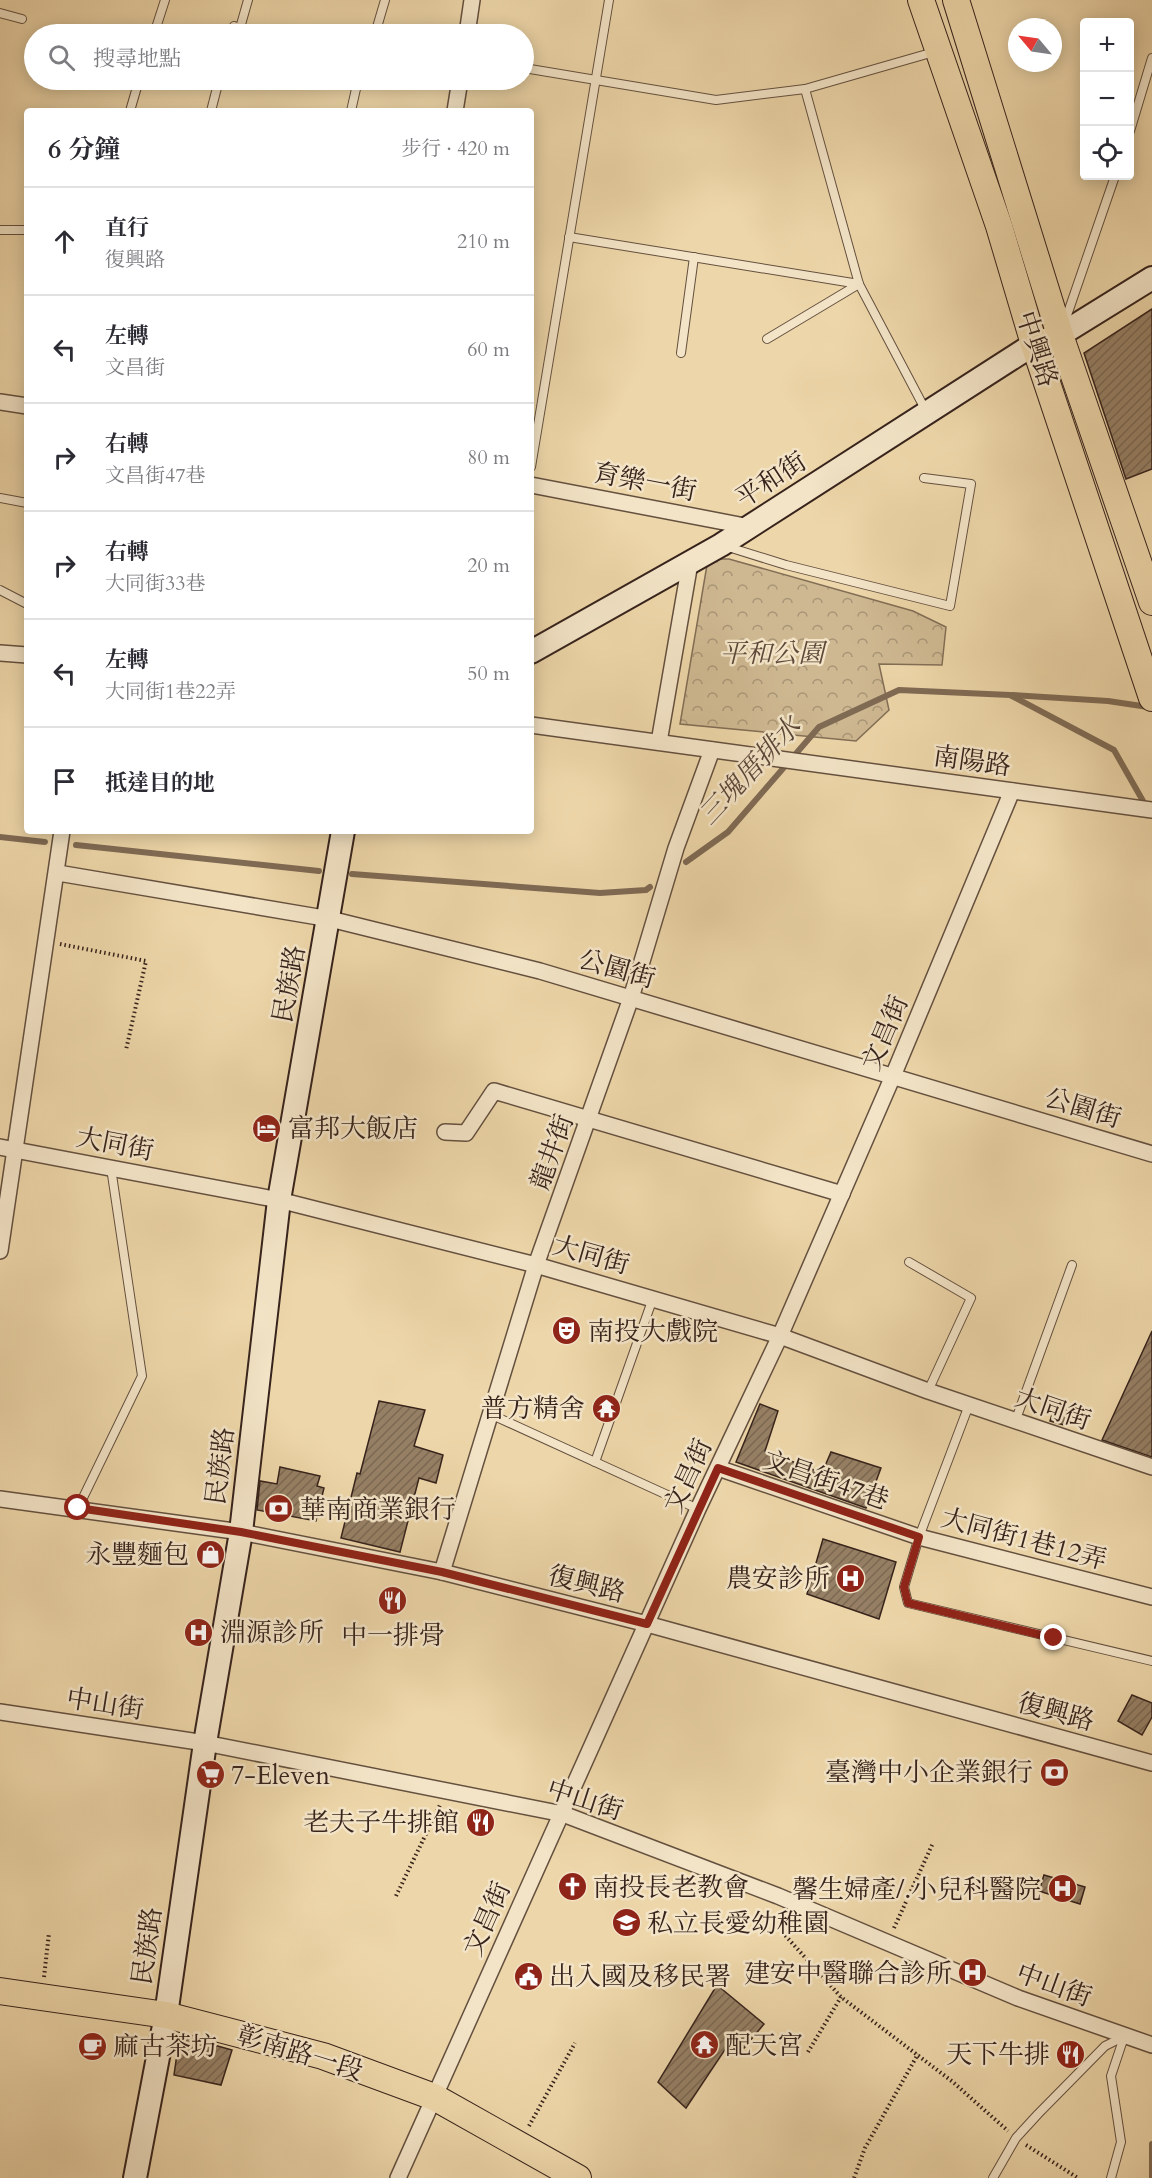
<!DOCTYPE html>
<html lang="zh-TW">
<head>
<meta charset="utf-8">
<style>
  body { margin:0; font-family:Cardo,"Noto Serif TC",serif; background:#f7f7f7; color:#2b2b33 }
  .controls { position:absolute; right:18px; top:18px; display:grid; overflow:hidden; border-radius:6px; box-shadow:0 3px 15px #0003 }
  .controls button { width:54px; height:54px; display:grid; place-items:center; padding:0; border:0; border-bottom:2px solid #e1e1e2; background:#fff; color:#2b2b33; font:30px sans-serif }
  .compass { position:absolute; left:1008px; top:18px; width:54px; height:54px; border-radius:50%; background:#fff; box-shadow:0 3px 15px #0003; rotate:299deg }
  .stop { position:absolute; width:18px; height:18px; margin:-14px; border:4px solid #8f2418; border-radius:50%; background:#fff }
  .stop.end { background:#8f2418; border-color:#fff; box-shadow:0 2px 6px #0008 }
  .list { margin:0; padding:0; list-style:none }
  h2 { display:flex; justify-content:space-between; align-items:center; height:78px; margin:0; padding:0 24px; font-size:26px }
  h2 small { font-size:20px; font-weight:400; color:#7c7c81 }
  .list li { display:grid; grid-template-columns:39px 1fr auto; gap:18px; align-items:center; box-sizing:border-box; height:108px; padding:0 24px; border-top:2px solid #e1e1e2 }
  .list b { display:block; font-size:22px; white-space:nowrap }
  .list p { margin:0; font-size:20px; white-space:nowrap; color:#7c7c81 }
  .list em { font-size:20px; font-style:normal; color:#7c7c81 }
  .icon { flex:none; width:33px; height:33px; fill:none; stroke:currentColor; stroke-width:2; stroke-linecap:round; stroke-linejoin:round }
  .map { position:relative; flex:none; width:1152px; height:2178px; overflow:hidden }
  .search { position:absolute; background:#fff; box-shadow:0 3px 15px #0003; left:24px; top:24px; width:510px; height:66px; display:flex; align-items:center; gap:15px; box-sizing:border-box; padding:0 21px; border-radius:33px; color:#7c7c81; font-size:22px }
  .panel { position:absolute; background:#fff; box-shadow:0 3px 15px #0003; left:24px; top:108px; width:510px; height:726px; border-radius:6px }
  .map>svg:first-child { display:block }
  .park { fill:url(#park-crowns); stroke:#826e56; stroke-width:1.5 }
  .lines { fill:none; stroke-linecap:round; stroke-linejoin:round }
  .stream { stroke:#7f6a54; stroke-width:6 }
  .building { fill:url(#building-hatch); stroke:#37231c; stroke-width:1.5 }
  .lane-casing { stroke:#64503f; stroke-width:10 }
  .street-casing { stroke:#64503f; stroke-width:18 }
  .secondary-casing { stroke:#37231c; stroke-width:26 }
  .primary-casing { stroke:#37231c; stroke-width:28 }
  .path { stroke:#37231c; stroke-width:4; stroke-dasharray:1.5 3; stroke-linecap:butt }
  .lane { stroke:#f3e4c7; stroke-width:8 }
  .street { stroke:#f3e4c7; stroke-width:15 }
  .secondary { stroke:#f3e4c7; stroke-width:22 }
  .primary { stroke:#edd6a9; stroke-width:26 }
  .route { stroke:#8f2418; stroke-width:8 }
  .labels { text-anchor:middle; dominant-baseline:central; stroke-width:5; stroke-linejoin:round; paint-order:stroke }
  .street-label { font-size:26px; fill:#37231c; stroke:#f3e4c7 }
  .park-label { font-size:26px; font-style:italic; fill:#5d4839; stroke:#f3e4c7 }
  .poi-label { font-size:26px; fill:#37231c; stroke:#f3e4c7; text-anchor:start }
  .water-label { font-size:27px; font-style:italic; fill:#5b4638; stroke:#f3e4c7 }
</style>
</head>
<body>
<div class="map">
<svg width="1152" height="2178" viewBox="0 0 1152 2178">
  <defs>
    <pattern id="park-crowns" width="20" height="18" patternUnits="userSpaceOnUse" patternTransform="scale(1.5)"><rect width="20" height="18" fill="#ceb891"/><path d="M2 6a3 3 0 1 1 6 0M12 15a3 3 0 1 1 6 0" fill="none" stroke="#a89576"/></pattern>
    <pattern id="building-hatch" width="6" height="6" patternUnits="userSpaceOnUse" patternTransform="scale(1.5)"><rect width="6" height="6" fill="#968065"/><path d="M-1 1l2-2M0 6l6-6M5 7l2-2" fill="none" stroke="#7b6852"/></pattern>
  </defs>
  <rect width="100%" height="100%" fill="#edd6a9"/>
  <filter id="stains"><feTurbulence type="fractalNoise" baseFrequency=".00333" numOctaves="4"/><feColorMatrix values="0 0 0 0 .2 0 0 0 0 .09 0 0 0 0 .02 0 0 0 .5 -.17"/></filter>
  <radialGradient id="worn" r=".72"><stop offset=".6" stop-color="#630" stop-opacity="0"/><stop offset="1" stop-color="#630" stop-opacity=".3"/></radialGradient>
  <polygon class="park" points="708,559 729,559 913,611 946,627 942,665 879,664 889,710 856,741 680,724"/>
  <g class="lines">
    <g class="stream">
      <polyline points="1012,695 1108,701 1148,707"/>
      <polyline points="0,837 45,842"/>
      <polyline points="76,845 319,871"/>
      <polyline points="686,862 728,832 819,727 899,690 1010,695 1114,750 1147,808"/>
      <polyline points="352,874 600,893 646,890 650,887"/>
      <polyline points="1152,2178 1152,2144"/>
    </g>
  </g>
  <g class="building">
    <polygon points="1152,309 1152,469 1126,479 1084,353"/>
    <polygon points="1152,1331 1152,1457 1102,1440"/>
    <polygon points="379,1401 425,1410 414,1446 443,1455 436,1483 419,1478 400,1552 341,1538 357,1473 360,1474"/>
    <polygon points="760,1404 778,1411 765,1451 822,1473 831,1452 881,1468 866,1508 736,1462"/>
    <polygon points="1055,1405 1070,1409 1064,1425 1050,1421"/>
    <polygon points="280,1467 320,1476 317,1486 324,1488 316,1521 257,1510 260,1481 277,1484"/>
    <polygon points="823,1539 896,1562 879,1619 807,1594"/>
    <polygon points="1132,1695 1152,1703 1152,1717 1142,1735 1118,1721"/>
    <polygon points="1044,1875 1085,1887 1080,1904 1039,1891"/>
    <polygon points="717,1985 764,2024 744,2048 730,2042 686,2108 658,2082"/>
    <polygon points="189,2038 232,2050 221,2085 174,2075 178,2047"/>
  </g>
  <g class="lines">
    <defs>
      <g id="lane">
        <polyline points="0,13 22,19"/>
        <polyline points="154,34 165,0"/>
        <polyline points="232,34 234,26 240,28 248,0"/>
        <polyline points="375,34 385,0"/>
        <polyline points="524,68 716,100 805,89 934,52"/>
        <polyline points="805,89 859,284 926,411"/>
        <polyline points="130,111 139,80"/>
        <polyline points="211,111 219,80"/>
        <polyline points="351,111 358,80"/>
        <polyline points="1130,131 1152,58"/>
        <polyline points="0,230 27,230"/>
        <polyline points="569,237 859,284 767,339"/>
        <polyline points="1064,324 1115,176"/>
        <polyline points="681,353 694,257"/>
        <polyline points="531,467 609,0"/>
        <polyline points="0,498 27,503"/>
        <polyline points="725,546 786,565 950,606 971,484 924,478"/>
        <polyline points="0,590 27,604"/>
        <polyline points="909,1262 971,1298 928,1391"/>
        <polyline points="969,1405 919,1537 904,1587 908,1603 1152,1661"/>
        <polyline points="490,1414 698,1509"/>
        <polyline points="1015,1422 1072,1265"/>
        <polyline points="595,1462 653,1298"/>
        <polyline points="78,1508 142,1376 111,1168"/>
        <polyline points="993,2178 1016,2138 1038,2114 1105,2046 1125,2036"/>
        <polyline points="1111,2178 1121,2142 1111,2076 1124,2037"/>
      </g>
      <g id="street">
        <polyline points="467,34 472,0"/>
        <polyline points="455,111 460,80"/>
        <polyline points="0,402 27,406"/>
        <polyline points="531,485 750,527"/>
        <polyline points="0,653 27,655"/>
        <polyline points="531,725 1152,810"/>
        <polyline points="659,742 690,563"/>
        <polyline points="58,873 330,919 540,971 1152,1154"/>
        <polyline points="445,1132 466,1133 494,1091 842,1194"/>
        <polyline points="0,1147 279,1200 536,1265 780,1336 928,1391 1152,1467"/>
        <polyline points="0,1251 62,831"/>
        <polyline points="718,1468 919,1537 1152,1597"/>
        <polyline points="0,1499 241,1532 442,1572 647,1624 1152,1763"/>
        <polyline points="442,1572 536,1265 631,998 676,848 712,750"/>
        <polyline points="0,1712 205,1743 563,1814 778,1896 1018,1998 1152,2045"/>
        <polyline points="398,2178 698,1509 780,1336 893,1076 1012,791"/>
      </g>
      <g id="secondary">
        <polyline points="531,652 721,545 1034,344 1060,335 1152,278"/>
        <polyline points="135,2178 166,2015 205,1743 241,1532 279,1200 343,831"/>
      </g>
      <g id="primary">
        <polyline points="921,0 999,226 1034,344 1152,698"/>
        <polyline points="956,0 1060,335 1152,602"/>
        <polyline points="0,1991 166,2015 323,2056 434,2097 578,2178"/>
      </g>
    </defs>
    <use href="#lane" class="lane-casing"/>
    <use href="#street" class="street-casing"/>
    <use href="#secondary" class="secondary-casing"/>
    <use href="#primary" class="primary-casing"/>
    <g class="path">
      <polyline points="60,944 146,961 126,1050"/>
      <polyline points="396,1896 440,1805"/>
      <polyline points="781,1914 783,1933 841,1997 953,2082 1008,2131"/>
      <polyline points="894,1928 933,1843"/>
      <polyline points="44,1977 49,1933"/>
      <polyline points="808,2052 841,1997"/>
      <polyline points="529,2126 575,2043"/>
      <polyline points="1026,2145 1078,2178"/>
      <polyline points="854,2178 865,2148 918,2054"/>
    </g>
    <use href="#lane" class="lane"/>
    <use href="#street" class="street"/>
    <use href="#secondary" class="secondary"/>
    <use href="#primary" class="primary"/>
  </g>
  <g class="lines">
    <polyline class="route" points="78,1508 241,1532 442,1572 647,1624 718,1468 919,1537 904,1587 908,1603 1054,1638"/>
  </g>
  <defs>
    <symbol id="hotel-disc" viewBox="-11 -11 22 22"><circle r="9.5" fill="#8f2418" stroke="#f3e4c7"/><path d="M-6-4.5h1.5V1H6V5H4.5V3h-9V5H-6ZM-4 0a1.8 1.8 0 1 1 3.6 0ZM.5 0V-2.5h3Q6-2.5 6 0Z" fill="#fff"/></symbol>
    <symbol id="theatre-disc" viewBox="-11 -11 22 22"><circle r="9.5" fill="#8f2418" stroke="#f3e4c7"/><path d="M-5-5.5Q0-4 5-5.5V0Q5 5 0 6Q-5 5-5 0ZM-3.3-2.5H-1v1.5H-3.3ZM1-2.5H3.3v1.5H1ZM-2.8 1Q0 5.5 2.8 1Z" fill="#fff"/></symbol>
    <symbol id="temple-disc" viewBox="-11 -11 22 22"><circle r="9.5" fill="#8f2418" stroke="#f3e4c7"/><path d="M0-6L5-2H3V0L6.5 2.5H4V6H1.5V3h-3V6H-4V2.5H-6.5L-3 0V-2H-5Z" fill="#fff"/></symbol>
    <symbol id="bank-disc" viewBox="-11 -11 22 22"><circle r="9.5" fill="#8f2418" stroke="#f3e4c7"/><path d="M-6-4H6V4H-6ZM0-2.3a2.3 2.3 0 1 0 0 4.6a2.3 2.3 0 1 0 0-4.6Z" fill="#fff"/></symbol>
    <symbol id="shop-disc" viewBox="-11 -11 22 22"><circle r="9.5" fill="#8f2418" stroke="#f3e4c7"/><path d="M-5-2.5h2.3a2.7 3.5 0 0 1 5.4 0H5L5.5 6h-11ZM-1.5-2.5h3a1.5 2.3 0 0 0-3 0Z" fill="#fff"/></symbol>
    <symbol id="hospital-disc" viewBox="-11 -11 22 22"><circle r="9.5" fill="#8f2418" stroke="#f3e4c7"/><path d="M-5-5h3v3.5h4V-5h3V5h-3V1.5h-4V5h-3Z" fill="#fff"/></symbol>
    <symbol id="restaurant-disc" viewBox="-11 -11 22 22"><circle r="9.5" fill="#8f2418" stroke="#f3e4c7"/><path d="M-5-6h1v4h1v-4h1v4h1v-4h1v5L-1.5 .5V6h-2V.5L-5-1ZM5-6V6H3V1.5H1.5Q1.5-4 5-6Z" fill="#fff"/></symbol>
    <symbol id="supermarket-disc" viewBox="-11 -11 22 22"><circle r="9.5" fill="#8f2418" stroke="#f3e4c7"/><path d="M-6-5.5h2.5l.6 2H6L4.5 2H-2.5L-4.4-4H-6ZM-1.5 3.2a1.3 1.3 0 1 0 .1 0ZM3 3.2a1.3 1.3 0 1 0 .1 0Z" fill="#fff"/></symbol>
    <symbol id="church-disc" viewBox="-11 -11 22 22"><circle r="9.5" fill="#8f2418" stroke="#f3e4c7"/><path d="M-1.2-6h2.4v3.5h3.3v2.4h-3.3V6h-2.4V-.1h-3.3v-2.4h3.3Z" fill="#fff"/></symbol>
    <symbol id="school-disc" viewBox="-11 -11 22 22"><circle r="9.5" fill="#8f2418" stroke="#f3e4c7"/><path d="M0-5L7-2L0 1L-7-2ZM-4 1L0 2.5L4 1V4Q0 6-4 4Z" fill="#fff"/></symbol>
    <symbol id="civic-disc" viewBox="-11 -11 22 22"><circle r="9.5" fill="#8f2418" stroke="#f3e4c7"/><path d="M-.6-6.5H3V-4.5H.6V-3L4-1V1h2V6H-6V1h2V-1L-.6-3ZM-1.2 2.5V6h2.4V2.5Z" fill="#fff"/></symbol>
    <symbol id="cafe-disc" viewBox="-11 -11 22 22"><circle r="9.5" fill="#8f2418" stroke="#f3e4c7"/><path d="M-5.5-4.5H6V0H3Q3 3.5 0 3.5H-2.5Q-5.5 3.5-5.5 0ZM3-3.2v2h1.7v-2ZM-6 4.5H4V6H-6Z" fill="#fff"/></symbol>
  </defs>
  <g fill-rule="evenodd">
    <use href="#hotel-disc" x="250" y="1112" width="33" height="33"/>
    <use href="#theatre-disc" x="550" y="1314" width="33" height="33"/>
    <use href="#temple-disc" x="590" y="1392" width="33" height="33"/>
    <use href="#bank-disc" x="262" y="1492" width="33" height="33"/>
    <use href="#shop-disc" x="194" y="1538" width="33" height="33"/>
    <use href="#hospital-disc" x="834" y="1562" width="33" height="33"/>
    <use href="#restaurant-disc" x="376" y="1584" width="33" height="33"/>
    <use href="#hospital-disc" x="182" y="1616" width="33" height="33"/>
    <use href="#bank-disc" x="1038" y="1756" width="33" height="33"/>
    <use href="#supermarket-disc" x="194" y="1758" width="33" height="33"/>
    <use href="#restaurant-disc" x="464" y="1806" width="33" height="33"/>
    <use href="#church-disc" x="556" y="1870" width="33" height="33"/>
    <use href="#hospital-disc" x="1046" y="1872" width="33" height="33"/>
    <use href="#school-disc" x="610" y="1906" width="33" height="33"/>
    <use href="#hospital-disc" x="956" y="1956" width="33" height="33"/>
    <use href="#civic-disc" x="512" y="1960" width="33" height="33"/>
    <use href="#temple-disc" x="688" y="2028" width="33" height="33"/>
    <use href="#cafe-disc" x="76" y="2030" width="33" height="33"/>
    <use href="#restaurant-disc" x="1054" y="2038" width="33" height="33"/>
  </g>
  <g class="labels">
    <g class="street-label">
      <text transform="translate(1037 349) rotate(72)">中興路</text>
      <text transform="translate(771 480) rotate(-33)">平和街</text>
      <text transform="translate(645 482) rotate(11)">育樂一街</text>
      <text transform="translate(972 761) rotate(8)">南陽路</text>
      <text transform="translate(617 969) rotate(16)">公園街</text>
      <text transform="translate(289 984) rotate(-80)">民族路</text>
      <text transform="translate(885 1033) rotate(-67)">文昌街</text>
      <text transform="translate(1083 1108) rotate(17)">公園街</text>
      <text transform="translate(115 1144) rotate(11)">大同街</text>
      <text transform="translate(552 1152) rotate(-70)">龍井街</text>
      <text transform="translate(591 1255) rotate(16)">大同街</text>
      <text transform="translate(1053 1409) rotate(19)">大同街</text>
      <text transform="translate(220 1466) rotate(-83)">民族路</text>
      <text transform="translate(688 1476) rotate(-65)">文昌街</text>
      <text transform="translate(826 1480) rotate(19)">文昌街47巷</text>
      <text transform="translate(1024 1539) rotate(15)">大同街1巷12弄</text>
      <text transform="translate(587 1584) rotate(14)">復興路</text>
      <text transform="translate(105 1704) rotate(9)">中山街</text>
      <text transform="translate(1056 1712) rotate(15)">復興路</text>
      <text transform="translate(585 1800) rotate(18)">中山街</text>
      <text transform="translate(487 1919) rotate(-66)">文昌街</text>
      <text transform="translate(147 1946) rotate(-82)">民族路</text>
      <text transform="translate(1054 1985) rotate(20)">中山街</text>
      <text transform="translate(300 2053) rotate(17)">彰南路一段</text>
    </g>
    <g class="park-label">
      <text x="772" y="653">平和公園</text>
    </g>
    <g class="poi-label">
      <text x="288" y="1128">富邦大飯店</text>
      <text x="588" y="1331">南投大戲院</text>
      <text x="585" y="1408" text-anchor="end">普方精舍</text>
      <text x="300" y="1509">華南商業銀行</text>
      <text x="189" y="1554" text-anchor="end">永豐麵包</text>
      <text x="830" y="1578" text-anchor="end">農安診所</text>
      <text x="220" y="1632">淵源診所</text>
      <text x="393" y="1635" text-anchor="middle">中一排骨</text>
      <text x="1033" y="1772" text-anchor="end">臺灣中小企業銀行</text>
      <text x="231" y="1775">7-Eleven</text>
      <text x="459" y="1822" text-anchor="end">老夫子牛排館</text>
      <text x="593" y="1887">南投長老教會</text>
      <text x="1041" y="1889" text-anchor="end">馨生婦產/.小兒科醫院</text>
      <text x="647" y="1923">私立長愛幼稚園</text>
      <text x="952" y="1973" text-anchor="end">建安中醫聯合診所</text>
      <text x="549" y="1976">出入國及移民署</text>
      <text x="725" y="2045">配天宮</text>
      <text x="113" y="2046">麻古茶坊</text>
      <text x="1050" y="2054" text-anchor="end">天下牛排</text>
    </g>
    <g class="water-label">
      <text transform="translate(750 771) rotate(-47)">三塊厝排水</text>
    </g>
  </g>
  <rect width="100%" height="100%" filter="url(#stains)"/>
  <rect width="100%" height="100%" fill="url(#worn)"/>
</svg>
<div class="controls">
<button>+</button>
<button>−</button>
<button><svg class="icon" aria-label="locate" viewBox="0 0 24 24"><circle cx="12" cy="12" r="6"/><path d="M12 2v4M12 18v4M2 12h4M18 12h4"/></svg></button>
</div>
<svg class="compass" viewBox="-18 -18 36 36"><path d="M0-13l5 13h-10z" fill="#e53935"/><path d="M0 13l5-13h-10z" fill="#7c7c81"/></svg>
<div class="stop" style="left:78px;top:1508px"></div>
<div class="stop end" style="left:1054px;top:1638px"></div>
<div class="search"><svg class="icon" aria-label="search" viewBox="0 0 24 24"><circle cx="10" cy="10" r="6"/><path d="M15 15l6 6"/></svg>搜尋地點</div>
<section class="panel">
<h2>6 分鐘<small>步行 · 420 m</small></h2>
<ul class="list">
<li><svg class="icon" aria-label="ahead" viewBox="0 0 24 24"><path d="M12 20V5M6 11l6-6 6 6"/></svg><div><b>直行</b><p>復興路</p></div><em>210 m</em></li>
<li><svg class="icon" aria-label="left" viewBox="0 0 24 24"><path d="M17 20v-9H6M10 6l-5 5 5 5"/></svg><div><b>左轉</b><p>文昌街</p></div><em>60 m</em></li>
<li><svg class="icon" aria-label="right" viewBox="0 0 24 24"><path d="M7 20v-9h11M14 6l5 5-5 5"/></svg><div><b>右轉</b><p>文昌街47巷</p></div><em>80 m</em></li>
<li><svg class="icon" aria-label="right" viewBox="0 0 24 24"><path d="M7 20v-9h11M14 6l5 5-5 5"/></svg><div><b>右轉</b><p>大同街33巷</p></div><em>20 m</em></li>
<li><svg class="icon" aria-label="left" viewBox="0 0 24 24"><path d="M17 20v-9H6M10 6l-5 5 5 5"/></svg><div><b>左轉</b><p>大同街1巷22弄</p></div><em>50 m</em></li>
<li><svg class="icon" aria-label="arrive" viewBox="0 0 24 24"><path d="M6 21V4h12l-3 4 3 4H6"/></svg><div><b>抵達目的地</b></div></li>
</ul>
</section>
</div>
</body>
</html>
